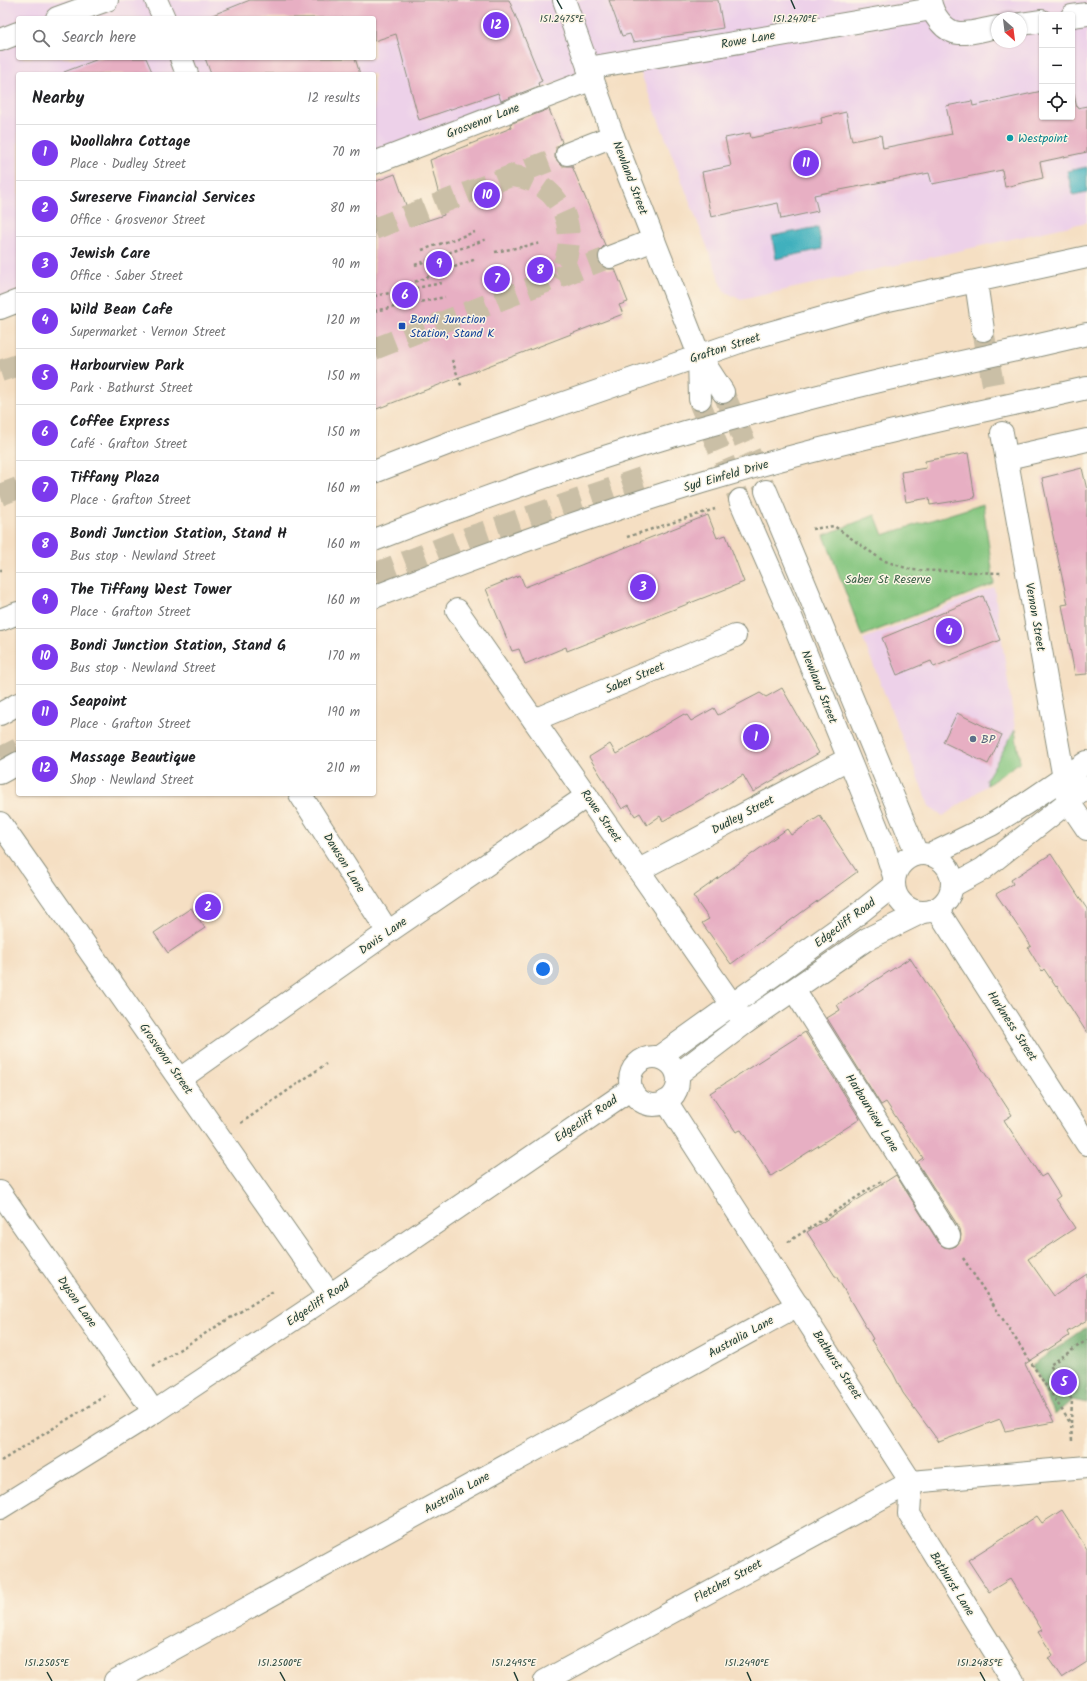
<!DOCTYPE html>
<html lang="en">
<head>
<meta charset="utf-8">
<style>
  body { margin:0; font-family:Kalam,sans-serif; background:#f2f2f2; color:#202124 }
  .controls { position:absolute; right:12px; top:12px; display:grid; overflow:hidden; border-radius:4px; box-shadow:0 1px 3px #0004 }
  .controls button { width:36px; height:36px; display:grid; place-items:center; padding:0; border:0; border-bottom:1px solid #e0e0e0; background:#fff; color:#202124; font:20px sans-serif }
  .compass { position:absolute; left:991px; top:12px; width:36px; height:36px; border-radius:50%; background:#fff; box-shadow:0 1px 3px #0004; rotate:152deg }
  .you { position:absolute; left:543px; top:969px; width:14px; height:14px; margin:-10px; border:3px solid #fff; border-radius:50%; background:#1a73e8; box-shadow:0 0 0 6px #1a73e833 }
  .badge { display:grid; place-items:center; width:26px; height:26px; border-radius:50%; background:#7c3aed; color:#fff; font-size:13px; font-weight:700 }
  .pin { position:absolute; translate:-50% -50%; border:2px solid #fff; box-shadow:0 1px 4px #0006 }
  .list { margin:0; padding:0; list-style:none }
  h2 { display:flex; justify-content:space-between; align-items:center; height:52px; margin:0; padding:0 16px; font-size:17px }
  h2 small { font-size:13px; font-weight:400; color:#757577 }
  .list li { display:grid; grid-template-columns:26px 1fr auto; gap:12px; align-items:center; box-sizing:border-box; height:56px; padding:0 16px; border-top:1px solid #e0e0e0 }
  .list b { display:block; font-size:15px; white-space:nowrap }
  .list p { margin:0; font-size:13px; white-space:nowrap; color:#757577 }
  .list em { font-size:13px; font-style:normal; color:#757577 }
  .icon { flex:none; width:22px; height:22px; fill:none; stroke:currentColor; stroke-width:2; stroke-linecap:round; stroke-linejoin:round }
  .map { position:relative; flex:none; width:1087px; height:1681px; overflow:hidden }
  .search { position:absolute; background:#fff; box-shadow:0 1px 3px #0004; left:16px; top:16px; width:360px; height:44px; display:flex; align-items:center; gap:10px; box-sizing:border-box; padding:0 14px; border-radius:4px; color:#757577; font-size:15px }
  .panel { position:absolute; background:#fff; box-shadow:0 1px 3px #0004; left:16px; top:72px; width:360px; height:724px; border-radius:4px }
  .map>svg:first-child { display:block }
  .built { fill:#edd1e9; fill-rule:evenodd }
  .green { fill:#83c57e; stroke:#518159 }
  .forest { fill:#6aaa6d; stroke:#447450 }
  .water { fill:#41b0bd; stroke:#307678 }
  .building { fill:#e7afc3 }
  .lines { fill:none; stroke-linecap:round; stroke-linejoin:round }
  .minor-tunnel { stroke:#cabfa6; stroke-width:22; stroke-dasharray:22 11; stroke-linecap:butt }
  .minor-casing { stroke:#8a8e7c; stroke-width:24 }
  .major-casing { stroke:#8a8e7c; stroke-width:24 }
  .path { stroke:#8a8e7c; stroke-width:2.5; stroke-dasharray:3 3; stroke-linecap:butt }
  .minor { stroke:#fff; stroke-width:22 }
  .major { stroke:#fff; stroke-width:22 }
  .major-bridge-casing { stroke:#8a8e7c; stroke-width:24; stroke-linecap:butt }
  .major-bridge { stroke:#fff; stroke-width:22 }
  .ticks { fill:none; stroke:#1f3d34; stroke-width:1.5 }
  .culture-dot { fill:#0f9aa8; stroke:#fcf5e5; stroke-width:1.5 }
  .transit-dot { fill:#1a4fb4; stroke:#fcf5e5; stroke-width:1.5 }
  .service-dot { fill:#5c6f8a; stroke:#fcf5e5; stroke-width:1.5 }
  .labels { text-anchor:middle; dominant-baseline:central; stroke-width:3; stroke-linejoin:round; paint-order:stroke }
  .street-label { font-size:12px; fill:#1f3d34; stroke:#fcf5e5 }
  .culture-label { font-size:12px; fill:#0d838f; stroke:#fcf5e5; text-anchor:start }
  .transit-label { font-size:12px; fill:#164399; stroke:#fcf5e5; text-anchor:start }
  .park-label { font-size:12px; fill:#385f46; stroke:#fcf5e5 }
  .service-label { font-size:12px; fill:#4e5e75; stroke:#fcf5e5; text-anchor:start }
  .ticks-label { font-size:10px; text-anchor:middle; fill:#1f3d34; stroke:#fcf5e5; stroke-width:3; stroke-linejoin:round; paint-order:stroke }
</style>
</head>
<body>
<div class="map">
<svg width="1087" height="1681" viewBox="0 0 1087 1681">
  <rect width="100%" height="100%" fill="#fcf5e5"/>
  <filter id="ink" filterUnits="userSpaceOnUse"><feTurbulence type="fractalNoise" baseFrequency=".025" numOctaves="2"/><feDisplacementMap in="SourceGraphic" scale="8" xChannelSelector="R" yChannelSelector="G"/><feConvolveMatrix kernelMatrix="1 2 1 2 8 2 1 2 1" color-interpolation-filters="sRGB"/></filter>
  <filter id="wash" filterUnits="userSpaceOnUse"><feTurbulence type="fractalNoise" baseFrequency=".012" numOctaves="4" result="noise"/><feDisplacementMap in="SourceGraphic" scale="16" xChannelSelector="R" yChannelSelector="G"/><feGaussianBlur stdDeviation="0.9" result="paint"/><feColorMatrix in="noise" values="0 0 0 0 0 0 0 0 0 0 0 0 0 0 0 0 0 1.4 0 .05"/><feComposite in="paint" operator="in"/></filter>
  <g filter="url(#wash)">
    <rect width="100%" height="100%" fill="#f5dfc3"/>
    <g class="built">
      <path d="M0 0H1087V222L741 300 724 291 633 53 374 153V74H18V291L0 298ZM1042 15H1072V117H1042ZM18 18H374V58H18ZM997 18H1021V42H997Z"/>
      <polygon points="994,587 1020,762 943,816 929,806 863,639"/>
    </g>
    <g class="green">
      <polygon points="983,504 994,584 862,636 824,535 875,515 883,535"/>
      <polygon points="1015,730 1020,762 987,785 986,780"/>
    </g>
    <polygon class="forest" points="1087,1327 1087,1403 1072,1400 1055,1415 1032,1365"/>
    <g class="water">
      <polygon points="1087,167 1087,192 1073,195 1067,171"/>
      <polygon points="818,227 822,249 776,259 772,236"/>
    </g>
    <g id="blocks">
      <g class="building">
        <polygon points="250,0 509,0 542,81 538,83 539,86 501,101 498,93 419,120 396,34 374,41 374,18 205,18"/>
        <polygon points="609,0 718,0 723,28 633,42 630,34 622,36"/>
        <polygon points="101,58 146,58 153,74 64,74 64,72"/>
        <polygon points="205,58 355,58 360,74 211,74"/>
        <polygon points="1072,86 1077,108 1087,106 1087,152 1040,162 1043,178 1005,187 1002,170 932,184 929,173 814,195 818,211 781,219 778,203 711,217 702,172 731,166 725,138 750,133 751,138 822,123 821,118 846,112 852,141 881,135 883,148 952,134 946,106 972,101 973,106 1042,91 1042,117 1072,117"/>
        <polygon points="549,109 562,142 557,147 555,153 555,158 560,164 566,166 572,166 605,245 601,249 598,255 599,262 602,266 608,269 615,269 628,302 619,305 623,314 374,410 374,182 395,174 413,225 444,215 430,160 511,128 510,124"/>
        <polygon points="968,453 975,498 930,505 929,498 906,502 901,472 926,468 925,461"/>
        <polygon points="1082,468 1087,490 1087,674 1075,675 1062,605 1068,604 1052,531 1053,531 1042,478"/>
        <polygon points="708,515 717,538 726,535 744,582 567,651 566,647 525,664 519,649 512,651 486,589 520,575 525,587"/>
        <polygon points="983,596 1000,640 934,667 931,661 897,675 882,638"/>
        <polygon points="782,688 819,753 753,792 743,775 663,821 660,816 647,825 640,813 635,816 629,805 622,809 589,757 610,744 616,754 684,714 685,716 687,715 691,721 714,708 718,715 760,693 766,697"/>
        <polygon points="957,713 1002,735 988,764 943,742"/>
        <polygon points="820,816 857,872 731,964 702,923 709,919 693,896 787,829 791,835"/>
        <polygon points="1051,854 1087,909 1087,1033 1057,986 1056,987 1044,969 1042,971 1028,948 1031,946 996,894 1013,884 1011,880"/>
        <polygon points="191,908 205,928 168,953 154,933"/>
        <polygon points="910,958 1012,1115 1004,1120 1041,1177 1046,1174 1060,1196 1056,1199 1075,1228 1028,1259 1054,1296 1087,1274 1087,1320 1067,1332 1069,1336 1025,1364 1054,1422 1005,1431 1000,1419 939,1442 903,1393 893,1373 871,1340 873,1339 836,1276 835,1276 807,1232 896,1175 939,1243 944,1247 950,1248 956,1246 960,1241 961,1235 960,1229 917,1162 923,1158 886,1102 881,1105 827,1018 840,1010 837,1005"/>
        <polygon points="805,1032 860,1119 771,1176 741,1130 736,1132 710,1093"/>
        <polygon points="1062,1510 1087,1549 1087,1662 1062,1678 1048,1658 1053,1655 1038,1632 1042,1630 1010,1579 989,1592 968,1560 1037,1516 1042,1523"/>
      </g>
    </g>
  </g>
  <g filter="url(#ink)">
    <use href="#blocks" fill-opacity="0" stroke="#8a8e7c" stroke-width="1"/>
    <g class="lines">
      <g class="minor-tunnel">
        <path d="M512 176C555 180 579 222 565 261 563 267 559 273 556 278"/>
        <polyline points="374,229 567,154"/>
        <polyline points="983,330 1002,433"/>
        <polyline points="374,349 610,257"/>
        <polyline points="0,371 18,365"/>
        <polyline points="723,392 766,491"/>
        <polyline points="700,399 700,404 740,500"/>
        <polyline points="0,495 18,488"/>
        <polyline points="374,574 467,538 642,478"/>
        <polyline points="0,758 18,749"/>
      </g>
      <defs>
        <g id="minor">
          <polyline points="156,0 164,18"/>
          <polyline points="564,0 613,136 699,355 723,392"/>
          <path d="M930 0C932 14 944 32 959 33 971 34 985 29 997 27"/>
          <polyline points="1072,16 1087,14"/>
          <polyline points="57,18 107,0"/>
          <polyline points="1021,24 1042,21"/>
          <polyline points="0,40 18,33"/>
          <polyline points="181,58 187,74"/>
          <polyline points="588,68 932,9"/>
          <polyline points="567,154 613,136"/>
          <polyline points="374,163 593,79"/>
          <polyline points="610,257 654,240"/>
          <polyline points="976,282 983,330"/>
          <polyline points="0,308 18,301"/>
          <polyline points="699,355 700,399"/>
          <polyline points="1002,433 1068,801 1087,829"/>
          <polyline points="1007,458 1087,440"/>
          <polyline points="374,472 452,442 748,339 879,302 1087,257"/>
          <polyline points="766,491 917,854"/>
          <polyline points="740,500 789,612 884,845 894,876"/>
          <polyline points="457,610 745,1023"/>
          <polyline points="0,620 18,613"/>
          <polyline points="534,720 735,636"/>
          <polyline points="300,794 388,932"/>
          <polyline points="0,823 330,1295"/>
          <circle cx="923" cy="883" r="29"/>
          <polyline points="930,855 991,825 1025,804 1087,762"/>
          <polyline points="639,870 848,759"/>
          <polyline points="952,886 983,869 1087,787"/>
          <polyline points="937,909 1087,1144"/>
          <polyline points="794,990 949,1236"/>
          <circle cx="654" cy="1081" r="24"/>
          <polyline points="659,1057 853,918 893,886"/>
          <polyline points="678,1074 745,1023 867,939 920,913"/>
          <polyline points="180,1079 388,932 587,796"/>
          <polyline points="666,1101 911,1482 1087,1467"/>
          <polyline points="0,1192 154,1412"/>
          <polyline points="911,1482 909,1514 1013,1681"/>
          <polyline points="0,1508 154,1412 330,1295 631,1089"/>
          <polyline points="115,1681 798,1305"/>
          <polyline points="545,1681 911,1482"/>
        </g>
        <g id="major">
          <polyline points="1035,346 1087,334"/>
          <polyline points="1042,398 1087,388"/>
          <polyline points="0,714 18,704"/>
          <polyline points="0,773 18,763"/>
        </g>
      </defs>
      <use href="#minor" class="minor-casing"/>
      <use href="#major" class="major-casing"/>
      <g class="path">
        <polyline points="422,250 475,232"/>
        <polyline points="495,252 542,243"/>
        <polyline points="415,265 487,239"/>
        <polyline points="398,288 476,259"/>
        <polyline points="374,296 442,283"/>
        <polyline points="374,311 445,297"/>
        <polyline points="452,360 462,388"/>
        <polyline points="812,529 834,526 882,560 912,570 1001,573"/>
        <polyline points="627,537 715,509"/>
        <polyline points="0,570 2,570"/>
        <polyline points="241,1123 326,1064"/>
        <polyline points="788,1242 883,1180"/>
        <polyline points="963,1258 1071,1424"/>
        <polyline points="153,1366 275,1290"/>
        <polyline points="1072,1441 1071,1424 1072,1400 1050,1365 1087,1340"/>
        <polyline points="1,1461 108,1394"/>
      </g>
      <use href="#minor" class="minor"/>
      <use href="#major" class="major"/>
      <defs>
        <g id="major-bridge">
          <path d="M374 540C476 500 580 463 685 432 800 399 917 371 1035 346"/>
          <path d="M374 597C482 555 591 516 702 482 814 448 928 422 1042 398"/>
        </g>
      </defs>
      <use href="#major-bridge" class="major-bridge-casing"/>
      <use href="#major-bridge" class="major-bridge"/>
    </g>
  </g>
  <path class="ticks" d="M557 0 562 9M791 0 795 9M47 1672 52 1681M280 1672 285 1681M514 1672 518 1681M747 1672 751 1681M980 1672 985 1681"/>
  <circle class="culture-dot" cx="1010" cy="138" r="4"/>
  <rect class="transit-dot" x="398" y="322" width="8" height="8" rx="2"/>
  <circle class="service-dot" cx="973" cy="739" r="4"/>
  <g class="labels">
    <g class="street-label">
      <text transform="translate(748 40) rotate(-10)">Rowe Lane</text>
      <text transform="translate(483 121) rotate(-21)">Grosvenor Lane</text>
      <text transform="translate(630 178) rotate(69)">Newland Street</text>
      <text transform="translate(725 348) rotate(-18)">Grafton Street</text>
      <text transform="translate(726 476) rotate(-16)">Syd Einfeld Drive</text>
      <text transform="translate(1035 617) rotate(80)">Vernon Street</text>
      <text transform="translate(635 678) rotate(-23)">Saber Street</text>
      <text transform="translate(819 687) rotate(68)">Newland Street</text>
      <text transform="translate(743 815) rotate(-28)">Dudley Street</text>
      <text transform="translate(601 816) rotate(55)">Rowe Street</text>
      <text transform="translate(344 863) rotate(58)">Dawson Lane</text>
      <text transform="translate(845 923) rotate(-37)">Edgecliff Road</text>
      <text transform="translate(383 936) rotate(-35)">Davis Lane</text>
      <text transform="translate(1012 1026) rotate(57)">Harkness Street</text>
      <text transform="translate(166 1059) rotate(55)">Grosvenor Street</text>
      <text transform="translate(872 1113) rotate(58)">Harbourview Lane</text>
      <text transform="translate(586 1119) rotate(-34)">Edgecliff Road</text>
      <text transform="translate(77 1302) rotate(55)">Dyson Lane</text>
      <text transform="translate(318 1303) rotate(-34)">Edgecliff Road</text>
      <text transform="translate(741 1337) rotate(-29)">Australia Lane</text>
      <text transform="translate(837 1365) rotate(57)">Bathurst Street</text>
      <text transform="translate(457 1493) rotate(-29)">Australia Lane</text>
      <text transform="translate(728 1581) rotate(-29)">Fletcher Street</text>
      <text transform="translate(952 1584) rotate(58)">Bathurst Lane</text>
    </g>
    <g class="culture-label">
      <text x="1018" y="138">Westpoint</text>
    </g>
    <g class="transit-label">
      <text x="410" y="319">Bondi Junction<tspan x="410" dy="14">Station, Stand K</tspan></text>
    </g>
    <g class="park-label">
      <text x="888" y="579">Saber St Reserve</text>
    </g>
    <g class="service-label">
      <text x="981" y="739">BP</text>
    </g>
  </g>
  <g class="ticks-label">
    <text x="562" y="22">151.2475°E</text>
    <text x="795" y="22">151.2470°E</text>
    <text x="47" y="1666">151.2505°E</text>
    <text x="280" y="1666">151.2500°E</text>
    <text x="514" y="1666">151.2495°E</text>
    <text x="747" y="1666">151.2490°E</text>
    <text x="980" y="1666">151.2485°E</text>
  </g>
</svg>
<div class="controls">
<button>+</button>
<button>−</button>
<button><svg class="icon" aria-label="locate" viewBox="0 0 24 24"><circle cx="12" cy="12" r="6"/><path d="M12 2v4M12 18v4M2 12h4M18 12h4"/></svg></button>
</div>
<svg class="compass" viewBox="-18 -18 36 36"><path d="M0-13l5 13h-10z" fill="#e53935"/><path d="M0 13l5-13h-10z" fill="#757577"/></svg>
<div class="you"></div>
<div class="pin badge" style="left:756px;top:737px">1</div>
<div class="pin badge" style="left:208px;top:907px">2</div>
<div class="pin badge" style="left:643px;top:587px">3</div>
<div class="pin badge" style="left:949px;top:631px">4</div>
<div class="pin badge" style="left:1064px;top:1382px">5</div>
<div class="pin badge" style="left:405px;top:295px">6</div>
<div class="pin badge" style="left:497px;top:279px">7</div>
<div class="pin badge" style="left:540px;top:270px">8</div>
<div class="pin badge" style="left:439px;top:264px">9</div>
<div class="pin badge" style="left:487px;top:195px">10</div>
<div class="pin badge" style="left:806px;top:163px">11</div>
<div class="pin badge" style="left:496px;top:25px">12</div>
<div class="search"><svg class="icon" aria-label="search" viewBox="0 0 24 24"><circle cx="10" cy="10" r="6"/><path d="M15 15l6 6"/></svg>Search here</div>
<section class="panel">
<h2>Nearby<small>12 results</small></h2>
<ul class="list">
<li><span class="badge">1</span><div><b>Woollahra Cottage</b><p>Place · Dudley Street</p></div><em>70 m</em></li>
<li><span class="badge">2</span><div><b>Sureserve Financial Services</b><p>Office · Grosvenor Street</p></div><em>80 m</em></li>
<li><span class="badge">3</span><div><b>Jewish Care</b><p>Office · Saber Street</p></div><em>90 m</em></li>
<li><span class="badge">4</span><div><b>Wild Bean Cafe</b><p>Supermarket · Vernon Street</p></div><em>120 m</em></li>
<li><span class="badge">5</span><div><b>Harbourview Park</b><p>Park · Bathurst Street</p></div><em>150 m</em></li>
<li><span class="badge">6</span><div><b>Coffee Express</b><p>Café · Grafton Street</p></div><em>150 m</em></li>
<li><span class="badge">7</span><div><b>Tiffany Plaza</b><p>Place · Grafton Street</p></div><em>160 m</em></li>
<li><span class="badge">8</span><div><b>Bondi Junction Station, Stand H</b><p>Bus stop · Newland Street</p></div><em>160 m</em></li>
<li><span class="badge">9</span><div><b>The Tiffany West Tower</b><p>Place · Grafton Street</p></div><em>160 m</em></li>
<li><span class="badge">10</span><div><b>Bondi Junction Station, Stand G</b><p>Bus stop · Newland Street</p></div><em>170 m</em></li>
<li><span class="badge">11</span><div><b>Seapoint</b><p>Place · Grafton Street</p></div><em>190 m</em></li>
<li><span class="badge">12</span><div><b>Massage Beautique</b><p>Shop · Newland Street</p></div><em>210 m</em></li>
</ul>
</section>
</div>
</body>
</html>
